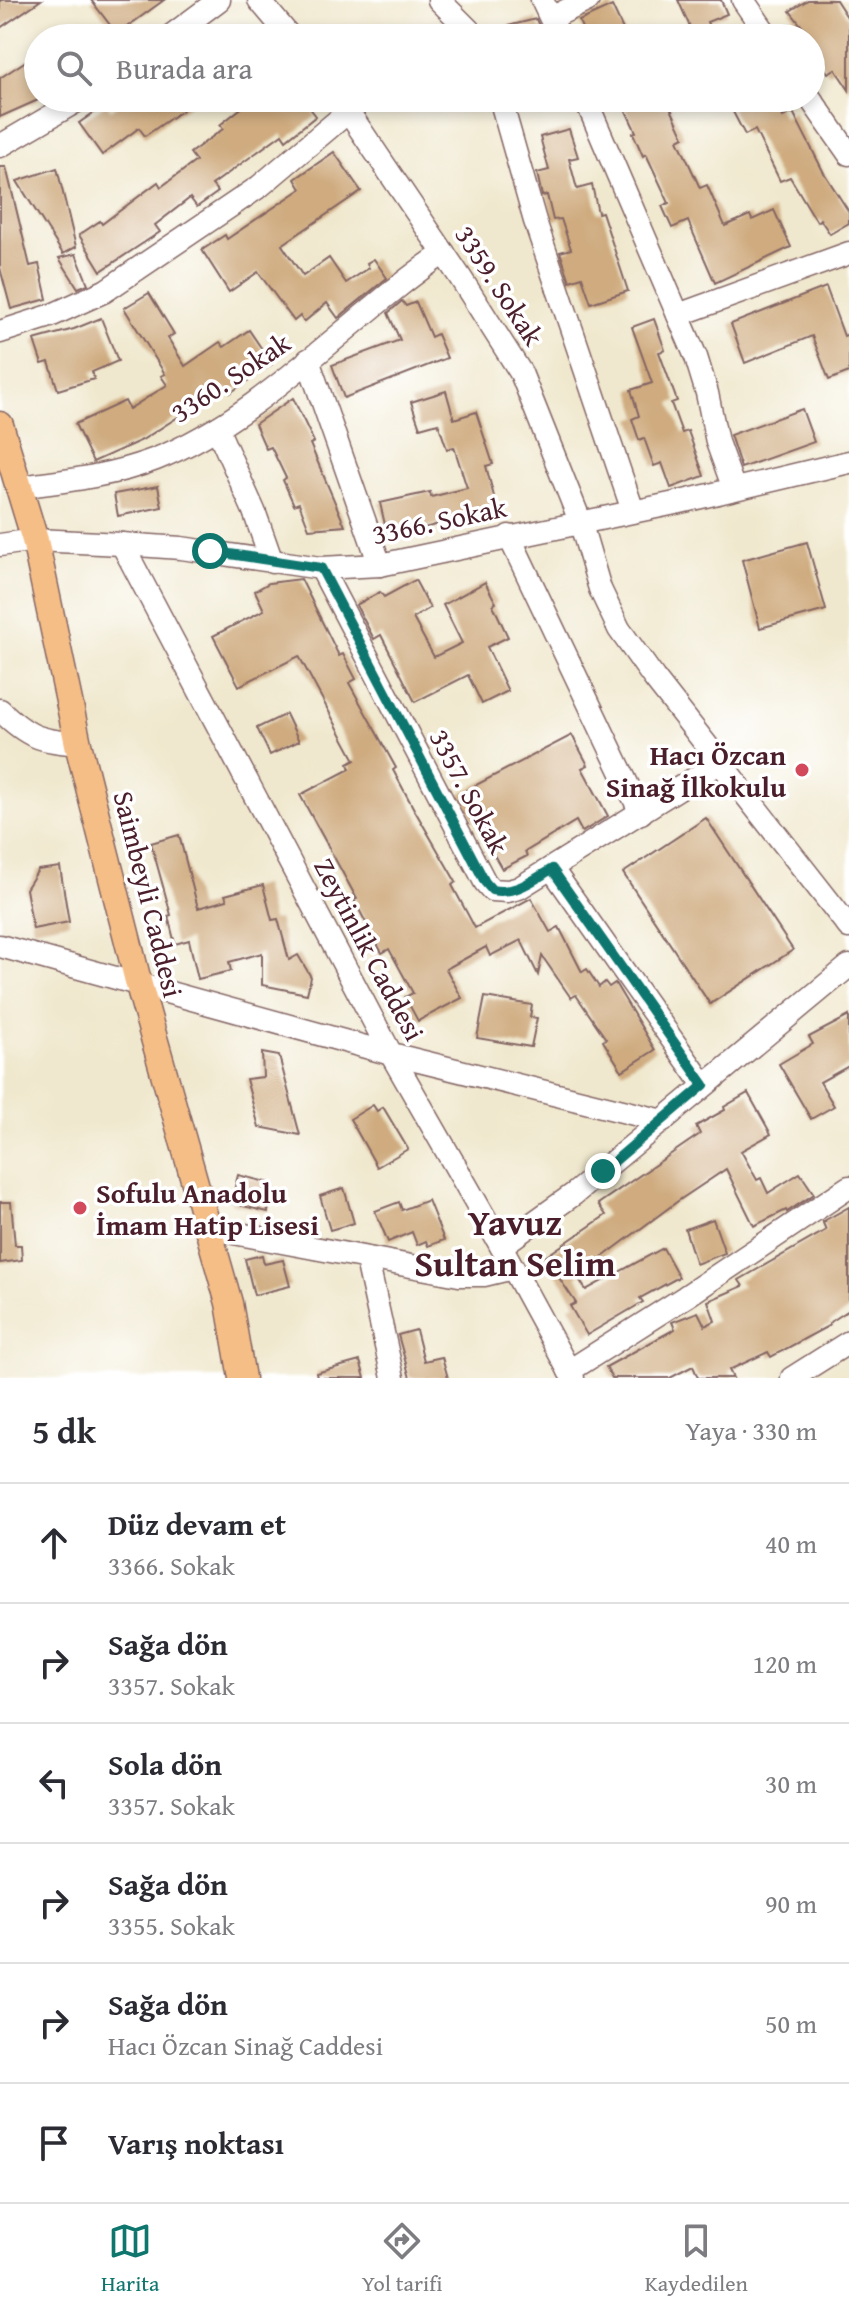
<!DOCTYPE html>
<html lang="tr">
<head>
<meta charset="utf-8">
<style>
  body { margin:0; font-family:"Gentium Book Plus",serif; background:#f2f2f3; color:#2b2b33 }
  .stop { position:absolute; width:24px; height:24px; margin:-18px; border:6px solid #0f766e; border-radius:50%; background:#fff }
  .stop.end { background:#0f766e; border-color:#fff; box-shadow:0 2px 8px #0008 }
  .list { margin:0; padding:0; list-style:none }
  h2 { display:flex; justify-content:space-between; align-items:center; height:104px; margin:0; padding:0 32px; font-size:34px }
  h2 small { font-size:26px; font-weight:400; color:#7c7c81 }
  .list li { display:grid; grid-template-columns:52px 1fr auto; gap:24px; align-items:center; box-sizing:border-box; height:120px; padding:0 32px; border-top:2px solid #e1e1e2 }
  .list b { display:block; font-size:30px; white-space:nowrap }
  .list p { margin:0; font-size:26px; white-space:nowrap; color:#7c7c81 }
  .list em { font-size:26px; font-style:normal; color:#7c7c81 }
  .icon { flex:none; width:44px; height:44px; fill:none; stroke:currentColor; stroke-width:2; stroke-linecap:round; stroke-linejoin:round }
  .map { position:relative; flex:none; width:849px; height:1378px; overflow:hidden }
  .search { position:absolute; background:#fff; box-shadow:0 4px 12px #0003; left:24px; right:24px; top:24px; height:88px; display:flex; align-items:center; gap:20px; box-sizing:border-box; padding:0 28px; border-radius:44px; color:#7c7c81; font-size:30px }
  .sheet { height:824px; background:#fff }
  nav { display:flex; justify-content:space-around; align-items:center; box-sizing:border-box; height:112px; border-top:2px solid #e1e1e2; background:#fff; font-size:22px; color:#7c7c81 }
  nav a { display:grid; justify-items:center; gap:4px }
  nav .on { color:#0f766e }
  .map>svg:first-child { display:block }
  .building { fill:#cfab7f }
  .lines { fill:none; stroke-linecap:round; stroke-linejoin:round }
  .minor-casing { stroke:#846564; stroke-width:25 }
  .major-casing { stroke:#846564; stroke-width:29 }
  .minor { stroke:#fff; stroke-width:22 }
  .major { stroke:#f6be87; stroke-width:26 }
  .route { stroke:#0f766e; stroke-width:10 }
  .poi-dot { fill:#d1495b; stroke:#fff; stroke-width:3 }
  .labels { text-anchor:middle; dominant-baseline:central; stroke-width:7; stroke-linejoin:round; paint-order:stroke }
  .street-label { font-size:28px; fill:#4a1f2b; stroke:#fff }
  .poi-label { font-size:28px; font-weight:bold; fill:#4a1f2b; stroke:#fff; text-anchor:end }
  .district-label { font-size:36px; font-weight:bold; fill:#4a1f2b; stroke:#fff }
</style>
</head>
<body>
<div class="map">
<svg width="849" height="1378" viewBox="0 0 849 1378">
  <rect width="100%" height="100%" fill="#fff"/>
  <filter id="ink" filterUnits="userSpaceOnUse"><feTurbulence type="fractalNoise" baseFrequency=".0125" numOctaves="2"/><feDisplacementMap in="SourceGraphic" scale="16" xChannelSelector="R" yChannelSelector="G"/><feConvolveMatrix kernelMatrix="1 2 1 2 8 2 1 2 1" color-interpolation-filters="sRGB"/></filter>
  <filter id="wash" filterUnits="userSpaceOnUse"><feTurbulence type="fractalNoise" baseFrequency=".006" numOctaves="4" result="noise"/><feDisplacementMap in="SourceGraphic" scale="32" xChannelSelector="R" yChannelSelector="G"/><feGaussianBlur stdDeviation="1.8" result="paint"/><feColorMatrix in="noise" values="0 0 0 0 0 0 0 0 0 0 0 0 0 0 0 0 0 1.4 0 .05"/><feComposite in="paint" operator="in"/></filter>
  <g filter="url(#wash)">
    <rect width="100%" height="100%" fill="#f0e8ce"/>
    <g id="blocks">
      <g class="building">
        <polygon points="0,0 41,0 0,28"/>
        <polygon points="91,0 164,0 117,34"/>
        <polygon points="678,0 721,0 727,14 707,22 714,38 695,38"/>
        <polygon points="808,0 836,0 849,20 849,90 835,69 828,73 811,48 814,46 811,38 790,11"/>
        <polygon points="612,6 627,38 586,38 579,21"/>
        <polygon points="536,19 544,38 491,38 488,31"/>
        <polygon points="38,53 38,100 0,117 0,78"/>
        <polygon points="128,98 200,98 145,136 139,128 102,155 79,123 106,104 111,110"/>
        <polygon points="254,98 302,98 316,116 286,140 282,134 212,185 218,192 197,207 190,198 155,225 160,232 101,271 79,235 100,221 102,224 158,182 161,187 196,161 190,153 223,129 220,125"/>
        <polygon points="620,98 654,98 655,102 666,98 684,137 678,140 700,188 707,185 725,226 750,215 752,220 774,210 791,247 715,283 688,221 672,228 662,206 669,203 646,154 643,156 633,133 636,132"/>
        <polygon points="737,98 774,98 783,117 793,112 824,173 849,212 849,223 830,234 820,219 817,222 790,177 780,181 755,130 745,135 731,108 740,104"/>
        <polygon points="569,129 578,157 569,159 577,189 592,185 598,213 602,212 628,291 591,303 582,277 570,281 560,252 571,249 561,219 553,220 547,195 542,196 537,173 549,170 540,137"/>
        <polygon points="334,152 361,191 282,245 303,276 329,258 346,283 369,268 367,263 374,259 387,278 338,318 327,303 304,322 300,316 294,321 258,272 229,292 202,250 225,235 227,239 301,189 295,179"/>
        <polygon points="0,167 6,167 30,266 39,264 47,299 11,309 0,268"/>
        <polygon points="57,168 76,247 63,254 17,181"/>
        <polygon points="76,254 88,284 78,288 59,258"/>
        <polygon points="826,287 844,336 849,334 849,372 829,380 812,336 745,363 731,324"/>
        <polygon points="149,293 174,334 168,338 185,366 220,342 224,347 249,330 272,364 230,393 225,387 142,440 93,462 75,424 125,401 129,409 167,385 161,376 165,374 124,308"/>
        <polygon points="402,301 406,306 416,302 431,337 437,334 447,358 344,398 332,365 400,340 388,313"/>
        <polygon points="101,318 118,361 92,372 94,379 58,390 49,362 42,364 34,340 74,329"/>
        <polygon points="654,319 665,350 659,352 677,401 671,403 682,433 688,431 704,476 671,488 662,463 654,466 644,438 639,440 632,419 639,416 631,390 652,383 632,327"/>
        <polygon points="446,391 454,419 476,412 493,464 486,466 497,508 388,538 380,503 430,492 431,497 467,488 454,447 447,449 438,423 420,428 411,402"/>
        <polygon points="293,398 314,442 310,444 345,526 309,529 299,503 294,505 283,480 286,478 271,447 266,449 255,424"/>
        <polygon points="802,409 814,442 741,468 730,435"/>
        <polygon points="158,486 162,507 118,516 114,494"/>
        <polygon points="807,542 826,610 760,628 742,560"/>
        <polygon points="301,579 339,656 343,654 356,679 349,683 396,768 393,770 415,811 456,882 452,885 475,928 531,898 550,932 559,927 582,972 587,969 599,987 605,982 609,987 615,983 655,1050 622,1071 603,1041 606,1039 576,995 571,998 542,956 538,975 521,940 490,956 486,947 446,969 462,998 418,1021 405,997 413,993 389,949 382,953 354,900 357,899 300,795 350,769 348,764 355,760 299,656 239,686 213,636 264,610 255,591 269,583"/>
        <polygon points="415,580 430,608 413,618 434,657 462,643 443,605 485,582 496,603 493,605 508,637 487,647 508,691 482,704 468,675 415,702 381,635 374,639 356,605 380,592 384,597"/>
        <polygon points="286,714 299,741 270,755 257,728"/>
        <polygon points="572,735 588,765 582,768 608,816 582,832 576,821 525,852 527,856 502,869 459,794"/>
        <polygon points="706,818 793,950 710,1004 623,873"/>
        <polygon points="179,835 198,908 227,900 225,895 263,885 272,920 278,919 289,960 298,955 311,977 307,994 262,985 262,953 229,962 231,971 198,979 189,940 175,944 168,916 171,915 151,843"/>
        <polygon points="60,867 69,922 33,929 26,889 38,870"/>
        <polygon points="485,997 532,1005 530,1017 537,1018 531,1047 477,1038"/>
        <polygon points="849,1016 849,1066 820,1082 834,1106 811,1119 779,1064 813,1044 809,1037"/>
        <polygon points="262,1053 279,1056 300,1135 259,1127 246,1079 263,1077"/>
        <polygon points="748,1093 771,1134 741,1151 757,1180 761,1178 768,1193 800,1173 814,1194 787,1212 786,1210 754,1226 726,1169 678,1201 577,1276 586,1290 663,1248 679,1277 640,1298 643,1302 587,1335 570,1306 576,1303 545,1257 606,1215 598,1204 700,1134 696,1126 725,1110 724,1107"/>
        <polygon points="373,1105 377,1111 383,1107 408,1149 377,1167 350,1119"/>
        <polygon points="238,1175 274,1184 268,1212 231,1203"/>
        <polygon points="344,1188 354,1223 330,1230 320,1196"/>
        <polygon points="428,1200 444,1240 428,1246 426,1241 417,1245 412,1232 388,1242 375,1211 399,1202 402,1210"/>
        <polygon points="0,1202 11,1202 15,1245 21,1245 22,1260 0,1263"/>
        <polygon points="849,1207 849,1310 829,1323 830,1325 771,1357 768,1352 729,1370 733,1378 698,1378 693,1366 670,1378 612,1378 606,1367 675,1329 672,1322 698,1312 705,1326 715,1321 708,1301 743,1286 739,1280 826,1230 823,1223 826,1221 822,1222"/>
        <polygon points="713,1219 725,1253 696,1264 685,1229"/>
        <polygon points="262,1255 264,1264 283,1260 290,1286 254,1295 245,1259"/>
        <polygon points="416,1330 424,1361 442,1357 448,1378 410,1378 398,1335"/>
        <polygon points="360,1361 365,1378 317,1378 316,1373"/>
      </g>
    </g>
  </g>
  <g filter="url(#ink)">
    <use href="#blocks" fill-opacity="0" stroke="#846564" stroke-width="2"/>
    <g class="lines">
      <defs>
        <g id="minor">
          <polyline points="259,0 291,38"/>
          <polyline points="439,0 477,38"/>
          <polyline points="542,0 560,38"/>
          <polyline points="743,0 769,38"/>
          <polyline points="551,18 588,0"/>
          <polyline points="168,38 219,0"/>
          <polyline points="339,98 460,277 521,373 580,521 600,589 619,629 654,678 849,927"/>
          <polyline points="500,98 535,221 633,511"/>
          <polyline points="585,98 696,357 707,393 717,442 734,489"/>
          <polyline points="810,98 849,154"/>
          <polyline points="0,146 82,98"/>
          <polyline points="678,315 849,253"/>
          <polyline points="0,332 50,316 105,291 260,186 349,111"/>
          <polyline points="308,360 380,565"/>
          <polyline points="217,428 254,511 272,562"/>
          <path d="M19 487C66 481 112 476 156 459 264 416 349 317 444 253"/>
          <polyline points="509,536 641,813"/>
          <polyline points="122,544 391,1054 501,1246 573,1378"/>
          <polyline points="0,545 35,540 122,544 181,548 321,568 380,565 680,502 849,462"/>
          <polyline points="321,568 485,882 492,890 508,891 519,888 721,762"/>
          <path d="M0 710C29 738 39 740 78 744"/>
          <polyline points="552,869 704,1085"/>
          <polyline points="0,946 391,1054 663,1121"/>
          <polyline points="207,1228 459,1275 484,1275 513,1268"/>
          <polyline points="501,1246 574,1194 849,966"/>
          <polyline points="367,1260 393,1378"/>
          <polyline points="569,1371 685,1297 849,1187"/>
          <polyline points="792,1378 849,1342"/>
        </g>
        <polyline id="major" points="0,425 35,540 78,744 139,985 229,1303 242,1378"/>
      </defs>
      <use href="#minor" class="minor-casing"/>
      <use href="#major" class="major-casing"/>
      <use href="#minor" class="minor"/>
      <use href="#major" class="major"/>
    </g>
  </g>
  <g class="lines" filter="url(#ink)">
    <path class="route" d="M210 551 321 568 485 882 492 890C515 895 533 880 552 869L704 1085 603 1171"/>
  </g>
  <g class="poi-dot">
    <circle cx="802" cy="770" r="8"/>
    <circle cx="80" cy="1208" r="8"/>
  </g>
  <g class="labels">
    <g class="street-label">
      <text transform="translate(500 285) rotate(57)">3359. Sokak</text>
      <text transform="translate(230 377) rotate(-34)">3360. Sokak</text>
      <text transform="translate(439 520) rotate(-12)">3366. Sokak</text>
      <text transform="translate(470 791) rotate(62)">3357. Sokak</text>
      <text transform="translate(149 894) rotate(76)">Saimbeyli Caddesi</text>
      <text transform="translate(370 949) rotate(62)">Zeytinlik Caddesi</text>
    </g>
    <g class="poi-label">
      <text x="786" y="754">Hacı Özcan<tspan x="786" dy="32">Sinağ İlkokulu</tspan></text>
      <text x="96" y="1192" text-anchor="start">Sofulu Anadolu<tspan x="96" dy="32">İmam Hatip Lisesi</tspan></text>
    </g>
    <g class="district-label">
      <text x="515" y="1221">Yavuz<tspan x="515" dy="41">Sultan Selim</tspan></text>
    </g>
  </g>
</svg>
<div class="stop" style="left:210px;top:551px"></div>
<div class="stop end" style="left:603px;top:1171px"></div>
<div class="search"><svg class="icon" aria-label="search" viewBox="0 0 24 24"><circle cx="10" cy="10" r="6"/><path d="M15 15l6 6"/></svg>Burada ara</div>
</div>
<section class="sheet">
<h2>5 dk<small>Yaya · 330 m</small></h2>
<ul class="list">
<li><svg class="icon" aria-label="ahead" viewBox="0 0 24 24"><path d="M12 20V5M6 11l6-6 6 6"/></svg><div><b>Düz devam et</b><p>3366. Sokak</p></div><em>40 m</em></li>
<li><svg class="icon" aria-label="right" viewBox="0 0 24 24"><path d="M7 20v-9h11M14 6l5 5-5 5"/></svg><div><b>Sağa dön</b><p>3357. Sokak</p></div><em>120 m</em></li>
<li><svg class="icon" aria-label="left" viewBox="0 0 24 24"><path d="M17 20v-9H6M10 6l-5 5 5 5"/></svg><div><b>Sola dön</b><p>3357. Sokak</p></div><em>30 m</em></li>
<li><svg class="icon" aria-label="right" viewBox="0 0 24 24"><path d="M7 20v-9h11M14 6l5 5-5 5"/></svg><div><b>Sağa dön</b><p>3355. Sokak</p></div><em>90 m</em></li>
<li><svg class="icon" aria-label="right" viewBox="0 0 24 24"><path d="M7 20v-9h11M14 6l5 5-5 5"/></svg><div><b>Sağa dön</b><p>Hacı Özcan Sinağ Caddesi</p></div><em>50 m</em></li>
<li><svg class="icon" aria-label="arrive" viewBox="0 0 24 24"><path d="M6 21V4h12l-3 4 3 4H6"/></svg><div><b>Varış noktası</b></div></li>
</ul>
</section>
<nav>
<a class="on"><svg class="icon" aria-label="map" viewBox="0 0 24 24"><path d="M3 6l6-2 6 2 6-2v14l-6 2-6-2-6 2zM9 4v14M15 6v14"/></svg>Harita</a>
<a><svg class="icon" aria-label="directions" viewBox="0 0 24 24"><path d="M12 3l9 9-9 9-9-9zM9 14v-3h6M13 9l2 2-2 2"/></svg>Yol tarifi</a>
<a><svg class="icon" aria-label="saved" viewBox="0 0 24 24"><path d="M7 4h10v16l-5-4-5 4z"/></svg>Kaydedilen</a>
</nav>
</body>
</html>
